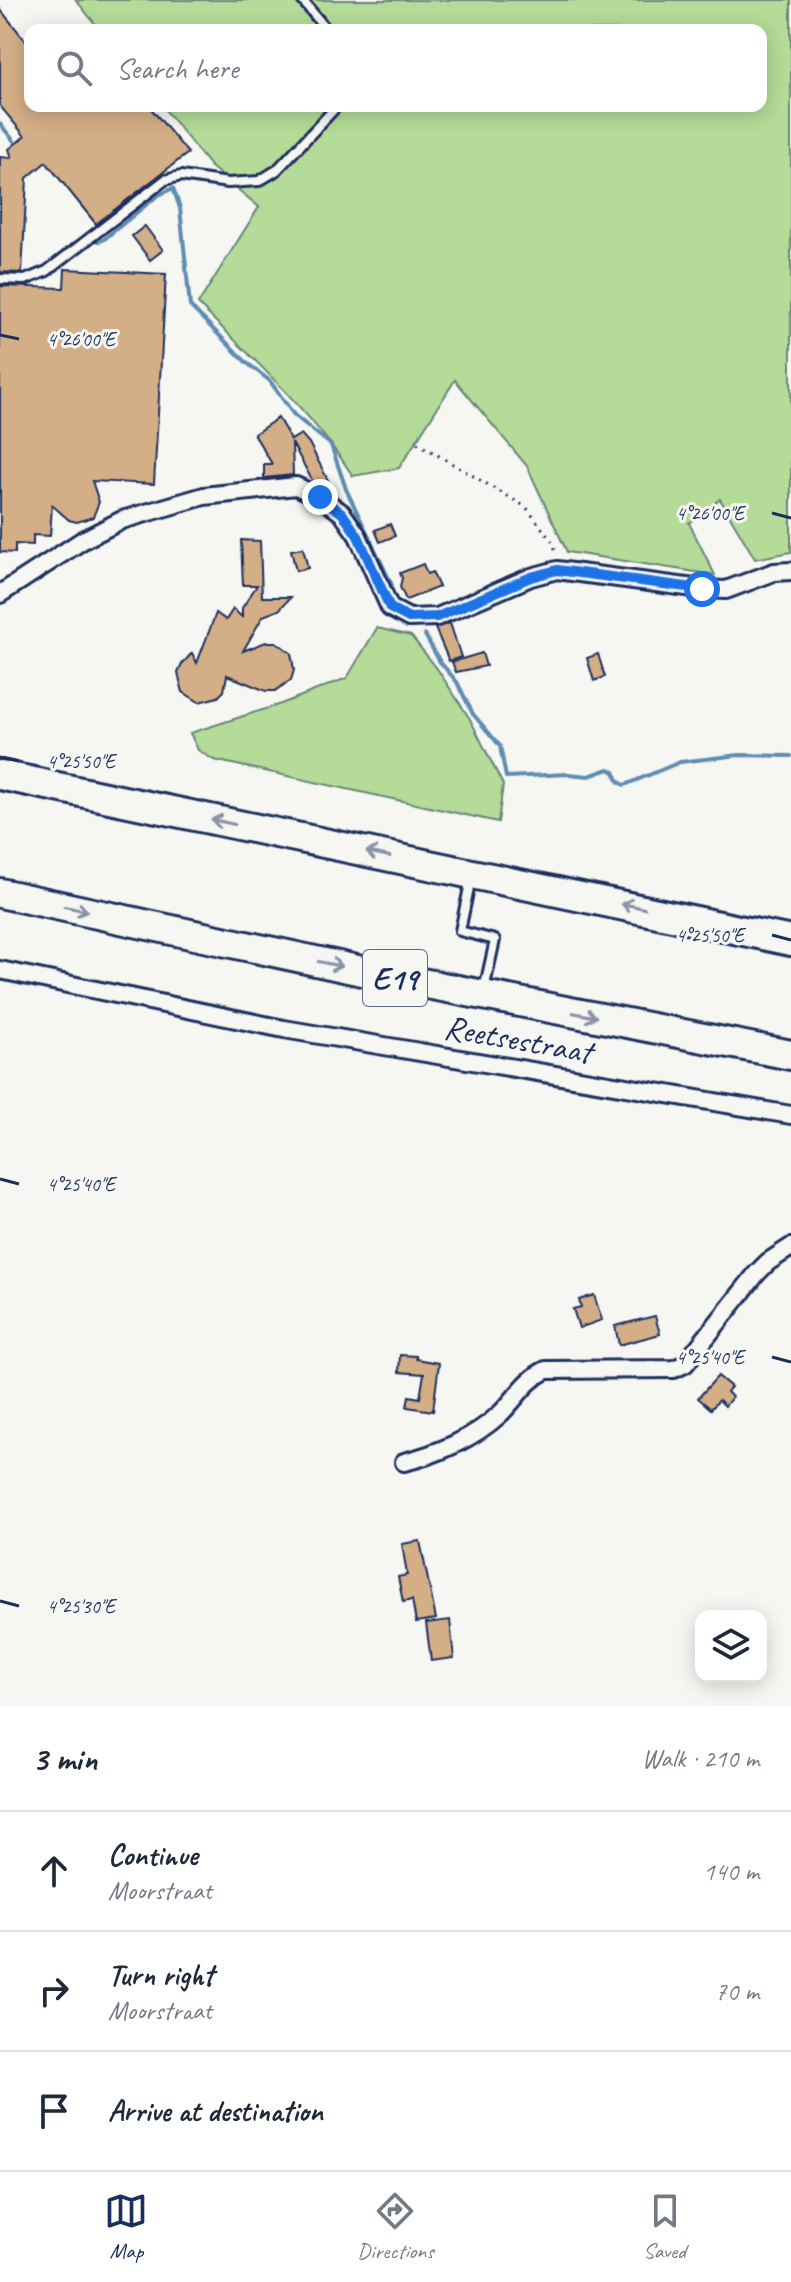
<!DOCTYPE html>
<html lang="en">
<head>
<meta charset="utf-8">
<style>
  body { margin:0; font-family:Caveat,sans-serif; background:#f6f6f7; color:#1f2937 }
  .controls { position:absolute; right:24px; bottom:24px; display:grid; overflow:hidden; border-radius:16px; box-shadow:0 4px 20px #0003 }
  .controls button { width:72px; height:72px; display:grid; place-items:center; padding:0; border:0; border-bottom:2px solid #e0e1e3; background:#fff; color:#1f2937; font:40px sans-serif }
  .stop { position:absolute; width:24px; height:24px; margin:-18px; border:6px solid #1a73e8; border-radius:50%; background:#fff }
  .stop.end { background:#1a73e8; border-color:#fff; box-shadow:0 2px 8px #0008 }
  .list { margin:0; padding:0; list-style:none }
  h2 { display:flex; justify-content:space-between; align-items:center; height:104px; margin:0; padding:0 32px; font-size:34px }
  h2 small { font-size:26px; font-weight:400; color:#747a83 }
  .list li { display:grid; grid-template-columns:52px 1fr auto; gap:24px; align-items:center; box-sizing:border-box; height:120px; padding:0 32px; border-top:2px solid #e0e1e3 }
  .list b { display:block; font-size:30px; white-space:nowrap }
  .list p { margin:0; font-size:26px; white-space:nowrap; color:#747a83 }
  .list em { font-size:26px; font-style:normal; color:#747a83 }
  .icon { flex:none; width:44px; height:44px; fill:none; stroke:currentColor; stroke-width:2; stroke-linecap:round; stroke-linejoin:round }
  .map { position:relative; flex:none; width:791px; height:1706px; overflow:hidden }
  .search { position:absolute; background:#fff; box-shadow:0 4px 20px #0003; left:24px; right:24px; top:24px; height:88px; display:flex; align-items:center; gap:20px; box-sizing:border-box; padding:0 28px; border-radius:16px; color:#747a83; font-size:30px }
  .sheet { height:464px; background:#fff }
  nav { display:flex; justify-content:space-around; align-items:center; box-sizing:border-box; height:112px; border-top:2px solid #e0e1e3; background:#fff; font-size:22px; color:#747a83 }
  nav a { display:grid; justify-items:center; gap:4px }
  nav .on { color:#1b2f5e }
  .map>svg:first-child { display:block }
  .green { fill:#b4db97; stroke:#68857a; stroke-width:2 }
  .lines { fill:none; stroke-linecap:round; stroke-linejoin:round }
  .stream { stroke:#5e8cb3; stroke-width:4 }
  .building { fill:#d4ae86; stroke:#1b2f5e; stroke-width:2 }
  .lane-casing { stroke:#1b2f5e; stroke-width:14 }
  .street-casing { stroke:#1b2f5e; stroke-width:22 }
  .highway-casing { stroke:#1b2f5e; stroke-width:34 }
  .path { stroke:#1b2f5e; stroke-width:3; stroke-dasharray:2 6; stroke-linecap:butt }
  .lane { stroke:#f6f6f2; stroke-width:8 }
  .street { stroke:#f6f6f2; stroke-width:16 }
  .highway { stroke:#f6f6f2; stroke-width:28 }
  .oneway { stroke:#8892a8 }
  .route { stroke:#1a73e8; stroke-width:10 }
  .ticks { fill:none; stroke:#1b2f5e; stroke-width:3 }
  .labels { text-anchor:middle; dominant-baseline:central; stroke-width:6; stroke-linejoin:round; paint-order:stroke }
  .shield { fill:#f6f6f2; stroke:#5d6b8a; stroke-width:2 }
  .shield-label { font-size:32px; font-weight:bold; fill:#1b2f5e }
  .street-label { font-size:34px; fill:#1b2f5e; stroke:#f6f6f2 }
  .ticks-label { font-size:20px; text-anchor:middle; fill:#1b2f5e; stroke:#f6f6f2; stroke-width:6; stroke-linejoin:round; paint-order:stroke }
</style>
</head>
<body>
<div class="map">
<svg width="791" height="1706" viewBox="0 0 791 1706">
  <rect width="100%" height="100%" fill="#f6f6f2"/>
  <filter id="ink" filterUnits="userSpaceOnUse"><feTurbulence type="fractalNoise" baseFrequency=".0125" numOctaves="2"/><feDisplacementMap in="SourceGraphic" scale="16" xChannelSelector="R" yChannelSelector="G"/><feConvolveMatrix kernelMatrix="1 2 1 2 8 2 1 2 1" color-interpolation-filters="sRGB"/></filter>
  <g filter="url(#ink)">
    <g class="green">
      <path d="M76 0H791V552L755 559 720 499 689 523 715 575 567 552 527 466 455 380 399 468 353 476C311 411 252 358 198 304L259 207 210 166 162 106H761V30H100Z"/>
      <polygon points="377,628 411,636 436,667 470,719 503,785 498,822 214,760 198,750 190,733 281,704 347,678"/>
    </g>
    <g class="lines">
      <g class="stream">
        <polyline points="0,124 14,141"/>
        <polyline points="98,241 103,240 157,196 173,188 180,208 190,306 247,363 270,381 294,415 331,445 346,489 392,585"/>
        <polyline points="425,635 440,662 457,682 473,714 500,746 506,777 568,774 589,776 609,769 614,772 619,782 625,785 680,762 739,755 791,756"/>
      </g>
    </g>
    <g class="building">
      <polygon points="0,9 30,46 30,106 149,106 188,153 96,224 46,162 27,178 22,273 0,272 0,157 12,158 9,149 25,136 0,106"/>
      <polygon points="145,226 163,250 150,260 132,236"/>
      <polygon points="65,269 166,274 154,484 92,481 99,502 93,517 77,522 69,520 52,505 50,536 33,535 33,545 15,544 15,553 0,552 0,286 64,288"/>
      <polygon points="278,418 291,440 301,434 309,443 330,484 325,487 313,482 292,443 293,475 264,478 264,464 272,464 254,434"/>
      <polygon points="390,524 395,536 380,542 375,530"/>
      <polygon points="241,540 260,541 262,597 291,597 279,610 263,616 243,651 266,642 276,642 291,653 294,670 291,680 275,691 266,691 227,675 224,691 218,697 199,702 183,692 178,673 182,664 192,653 197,663 216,613 226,620 233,609 242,617 242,608 257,585 243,585"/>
      <polygon points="303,548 308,568 296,571 291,550"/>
      <polygon points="423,564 427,574 432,572 439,587 406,600 400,587 402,578 400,573"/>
      <polygon points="450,623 461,657 449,661 435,628"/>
      <polygon points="482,653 486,666 456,672 452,662"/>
      <polygon points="598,654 605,677 594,681 587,658"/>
      <polygon points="594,1295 602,1320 579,1328 573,1309 581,1307 579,1300"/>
      <polygon points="655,1316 660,1334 619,1345 615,1326"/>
      <polygon points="400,1355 416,1356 416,1359 439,1363 433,1411 407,1407 409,1396 420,1398 424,1374 399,1372"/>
      <polygon points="718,1376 731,1387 727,1392 732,1397 725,1406 719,1400 711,1409 698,1398"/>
      <polygon points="420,1541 436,1619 416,1622 412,1600 403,1602 398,1577 407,1575 402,1544"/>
      <polygon points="450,1620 454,1658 431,1661 426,1623"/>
    </g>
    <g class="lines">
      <defs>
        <g id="lane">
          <polyline points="302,0 327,30"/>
          <polyline points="0,279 25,280 47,271 165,180 181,176 228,183 259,181 277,170 337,106"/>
          <polyline points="471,878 460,931 495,940 484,990"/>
        </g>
        <g id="street">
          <polyline points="0,594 83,540 122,520 204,496 296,486 320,497 342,513 358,536 390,608 409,618 437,617 531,577 557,570 702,589 726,590 774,572 791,571"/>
          <polyline points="0,970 284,1029 791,1115"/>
          <path d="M404 1462C438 1454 474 1438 500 1414 516 1399 525 1380 546 1370L674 1369 685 1364 757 1273 768 1262 791 1247"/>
        </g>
        <g id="highway">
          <polyline points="0,775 791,941"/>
          <polyline points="0,893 376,974 791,1055"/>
        </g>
      </defs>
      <use href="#lane" class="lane-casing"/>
      <use href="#street" class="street-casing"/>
      <use href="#highway" class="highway-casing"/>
      <polyline class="path" points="417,443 526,507 554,544 556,555"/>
      <use href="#lane" class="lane"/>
      <use href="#street" class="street"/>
      <use href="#highway" class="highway"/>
    </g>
    <defs><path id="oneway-shaft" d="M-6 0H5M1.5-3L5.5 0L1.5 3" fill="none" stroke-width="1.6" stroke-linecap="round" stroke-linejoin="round" transform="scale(2)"/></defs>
    <g class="oneway">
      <use href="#oneway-shaft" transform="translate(223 822) rotate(-168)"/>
      <use href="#oneway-shaft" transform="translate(378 854) rotate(-168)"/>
      <use href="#oneway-shaft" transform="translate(633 906) rotate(-168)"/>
      <use href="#oneway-shaft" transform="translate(76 909) rotate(12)"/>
      <use href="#oneway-shaft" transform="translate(330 964) rotate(12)"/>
      <use href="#oneway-shaft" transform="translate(585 1015) rotate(11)"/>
    </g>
  </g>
  <g class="lines" filter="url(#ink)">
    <polyline class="route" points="320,497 342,513 358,536 390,608 409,618 437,617 531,577 557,570 702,589"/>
  </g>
  <path class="ticks" d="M0 335 19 339M772 513 791 518M0 757 19 761M772 935 791 940M0 1179 19 1184M772 1357 791 1362M0 1601 19 1606"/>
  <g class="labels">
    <rect class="shield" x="363" y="950" width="64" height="56" rx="6"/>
    <g class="shield-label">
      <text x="395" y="978">E19</text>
    </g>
    <g class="street-label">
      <text transform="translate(518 1039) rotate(10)">Reetsestraat</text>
    </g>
  </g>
  <g class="ticks-label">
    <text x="81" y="346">4°26'00"E</text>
    <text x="710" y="520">4°26'00"E</text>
    <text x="81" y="768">4°25'50"E</text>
    <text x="710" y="942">4°25'50"E</text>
    <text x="81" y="1191">4°25'40"E</text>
    <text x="710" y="1364">4°25'40"E</text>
    <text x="81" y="1613">4°25'30"E</text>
  </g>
</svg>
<div class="controls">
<button><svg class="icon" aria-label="layers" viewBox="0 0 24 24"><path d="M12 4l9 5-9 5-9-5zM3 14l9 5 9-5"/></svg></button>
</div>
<div class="stop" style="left:702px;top:589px"></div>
<div class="stop end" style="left:320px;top:497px"></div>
<div class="search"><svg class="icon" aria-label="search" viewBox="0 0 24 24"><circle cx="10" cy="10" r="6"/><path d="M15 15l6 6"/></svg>Search here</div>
</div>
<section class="sheet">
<h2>3 min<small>Walk · 210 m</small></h2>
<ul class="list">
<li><svg class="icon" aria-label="ahead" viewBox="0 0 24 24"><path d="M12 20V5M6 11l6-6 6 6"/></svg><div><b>Continue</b><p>Moorstraat</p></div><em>140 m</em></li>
<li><svg class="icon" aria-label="right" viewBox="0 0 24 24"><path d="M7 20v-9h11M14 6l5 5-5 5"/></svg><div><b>Turn right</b><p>Moorstraat</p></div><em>70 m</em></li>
<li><svg class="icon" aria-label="arrive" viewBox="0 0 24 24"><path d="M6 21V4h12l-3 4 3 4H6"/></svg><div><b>Arrive at destination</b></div></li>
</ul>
</section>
<nav>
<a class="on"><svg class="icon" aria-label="map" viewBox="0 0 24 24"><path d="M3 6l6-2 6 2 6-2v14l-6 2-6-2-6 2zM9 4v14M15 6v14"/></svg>Map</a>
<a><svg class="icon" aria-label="directions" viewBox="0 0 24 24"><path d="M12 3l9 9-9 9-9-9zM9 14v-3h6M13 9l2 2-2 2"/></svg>Directions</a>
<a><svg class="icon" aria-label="saved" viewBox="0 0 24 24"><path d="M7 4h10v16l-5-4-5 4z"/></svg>Saved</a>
</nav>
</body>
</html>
